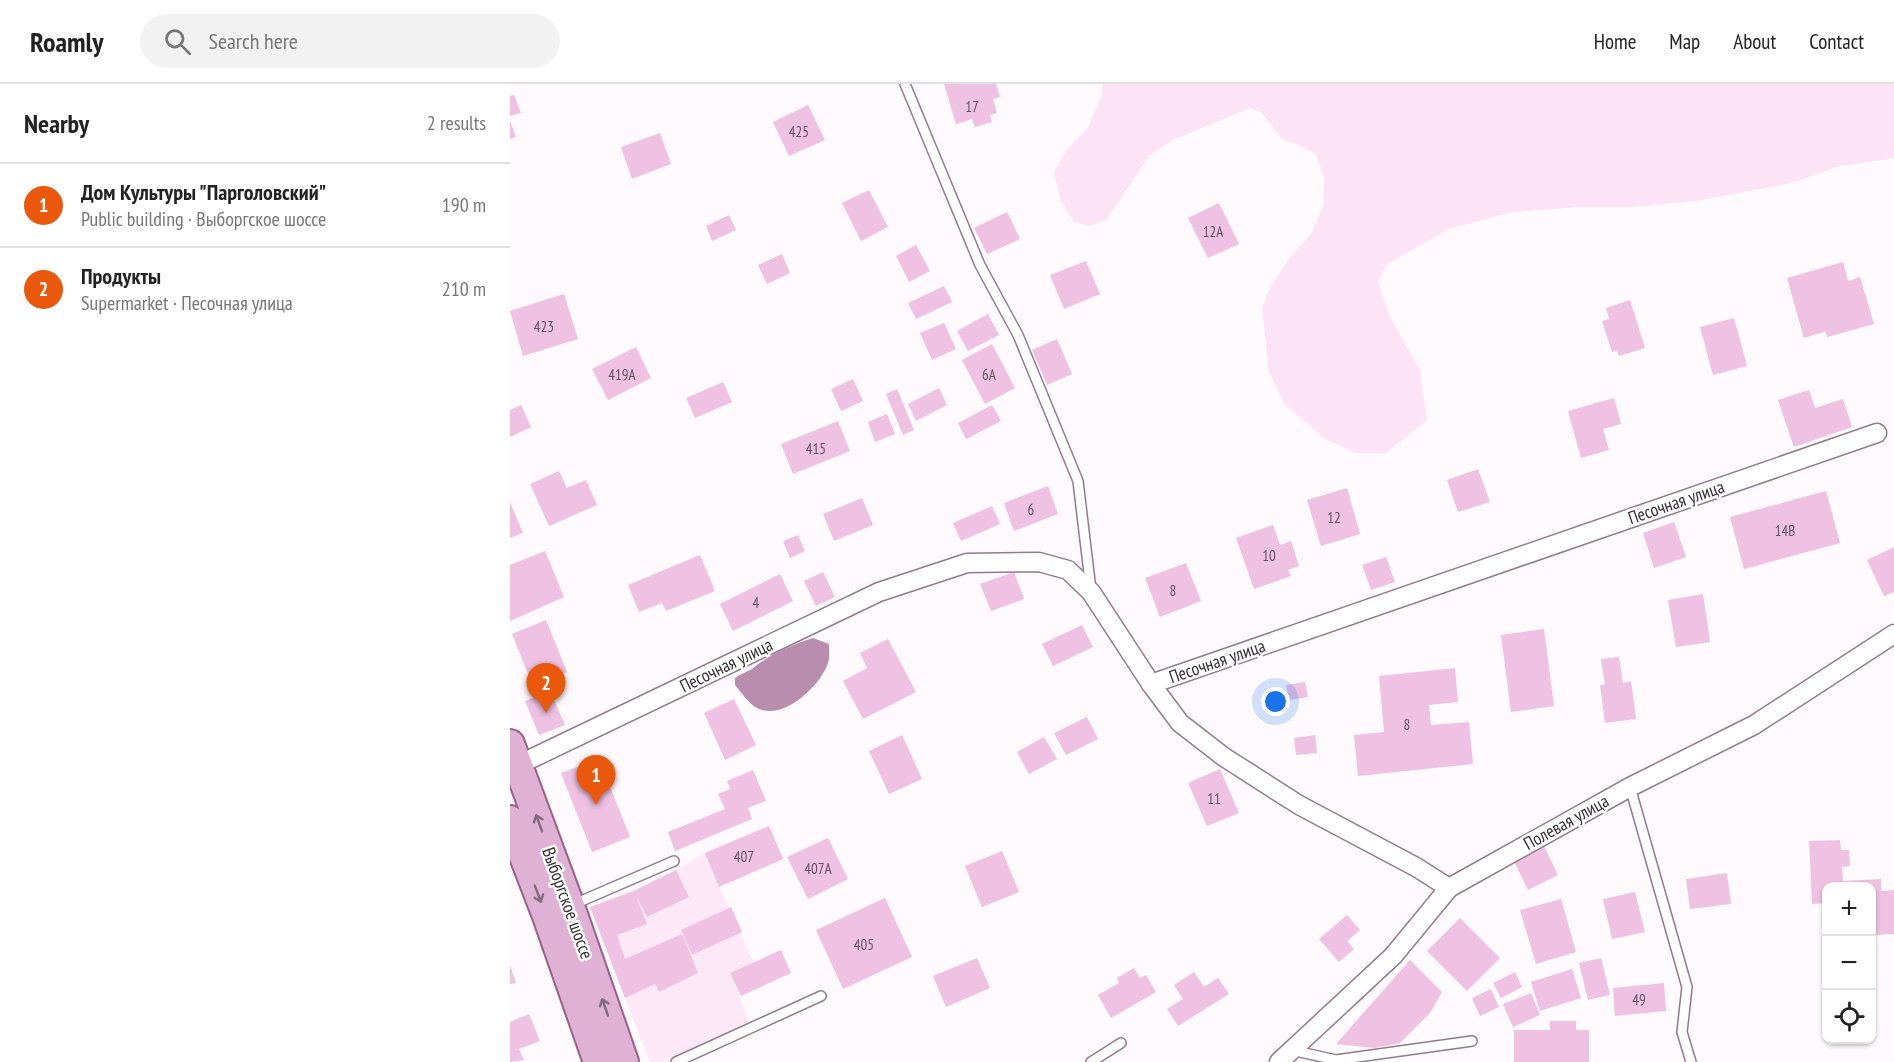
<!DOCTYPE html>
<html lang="en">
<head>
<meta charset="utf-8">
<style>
  body { margin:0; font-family:"PT Sans Narrow",sans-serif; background:#f2f2f2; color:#222 }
  .controls { position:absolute; right:18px; bottom:18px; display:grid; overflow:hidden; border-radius:12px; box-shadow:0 2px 4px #0004 }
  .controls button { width:54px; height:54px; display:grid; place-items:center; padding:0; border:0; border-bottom:2px solid #e0e0e0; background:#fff; color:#222; font:30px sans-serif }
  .you { position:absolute; left:766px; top:618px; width:21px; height:21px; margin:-15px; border:4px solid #fff; border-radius:50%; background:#1a73e8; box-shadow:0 0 0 9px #1a73e833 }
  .badge { display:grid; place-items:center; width:39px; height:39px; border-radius:50%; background:#ea580c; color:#fff; font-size:20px; font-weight:700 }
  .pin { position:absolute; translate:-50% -50px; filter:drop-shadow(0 2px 3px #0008) }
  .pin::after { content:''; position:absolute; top:32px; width:21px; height:18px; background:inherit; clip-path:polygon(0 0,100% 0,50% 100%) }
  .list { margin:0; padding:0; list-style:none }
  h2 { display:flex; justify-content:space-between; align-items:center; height:78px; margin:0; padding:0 24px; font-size:26px }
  h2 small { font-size:20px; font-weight:400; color:#767676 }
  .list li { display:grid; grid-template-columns:39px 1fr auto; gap:18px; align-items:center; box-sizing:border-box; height:84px; padding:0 24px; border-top:2px solid #e0e0e0 }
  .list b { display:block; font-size:22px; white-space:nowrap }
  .list p { margin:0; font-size:20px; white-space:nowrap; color:#767676 }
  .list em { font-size:20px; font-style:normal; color:#767676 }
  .icon { flex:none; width:33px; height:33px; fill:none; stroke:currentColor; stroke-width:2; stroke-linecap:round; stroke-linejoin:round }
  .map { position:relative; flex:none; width:1384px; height:978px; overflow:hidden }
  header { display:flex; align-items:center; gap:36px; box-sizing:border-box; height:84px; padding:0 30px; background:#fff; border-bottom:2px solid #e0e0e0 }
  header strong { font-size:28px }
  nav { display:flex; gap:33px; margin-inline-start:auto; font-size:21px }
  .search { width:420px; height:54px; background:#f2f2f2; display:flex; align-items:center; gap:15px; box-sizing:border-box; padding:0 21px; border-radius:33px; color:#767676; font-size:22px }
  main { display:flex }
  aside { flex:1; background:#fff }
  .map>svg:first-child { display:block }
  .built { fill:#fce8f7 }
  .green { fill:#fce3f5 }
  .water { fill:#b98dae }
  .building { fill:#efc1e3 }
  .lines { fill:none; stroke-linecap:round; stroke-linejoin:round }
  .service-casing { stroke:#937b8d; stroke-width:12 }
  .minor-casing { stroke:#937b8d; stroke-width:21 }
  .primary-casing { stroke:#97628a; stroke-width:32 }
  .service { stroke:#fff; stroke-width:9 }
  .minor { stroke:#fff; stroke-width:18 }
  .primary { stroke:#dfb2d5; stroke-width:28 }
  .oneway { stroke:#83697c }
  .labels { text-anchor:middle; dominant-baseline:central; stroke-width:5; stroke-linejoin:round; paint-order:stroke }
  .number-label { font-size:15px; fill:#655260 }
  .street-label { font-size:18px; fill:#372d34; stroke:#fff }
</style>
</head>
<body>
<header>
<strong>Roamly</strong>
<div class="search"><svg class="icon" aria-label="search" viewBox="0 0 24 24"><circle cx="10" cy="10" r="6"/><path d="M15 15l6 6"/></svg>Search here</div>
<nav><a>Home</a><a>Map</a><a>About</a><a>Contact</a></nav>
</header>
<main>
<aside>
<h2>Nearby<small>2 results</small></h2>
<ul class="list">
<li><span class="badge">1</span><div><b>Дом Культуры &quot;Парголовский&quot;</b><p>Public building · Выборгское шоссе</p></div><em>190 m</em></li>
<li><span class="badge">2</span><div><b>Продукты</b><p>Supermarket · Песочная улица</p></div><em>210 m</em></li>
</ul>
</aside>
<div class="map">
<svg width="1384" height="978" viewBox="0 0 1384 978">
  <rect width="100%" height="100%" fill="#fffafd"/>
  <polygon class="built" points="259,742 273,775 209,803 244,879 220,890 240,940 155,978 140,978 80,823 124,806 166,786 195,769"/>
  <polygon class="green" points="593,0 1384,0 1384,74 1326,83 1282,99 1186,117 1122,123 1071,123 1002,128 939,145 877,180 868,198 879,231 910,287 917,336 876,369 846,369 814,354 774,319 759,288 752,225 761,202 779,175 802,149 814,120 814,94 806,70 789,61 772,55 751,28 740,24 663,56 639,72 596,136 579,142 564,138 551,117 544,88 555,68 578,44 592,11"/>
  <path class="water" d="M303 554 319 560C319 566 320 573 318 579 311 601 273 638 247 624 239 620 231 608 225 601V594C230 590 237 588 242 585 260 570 281 561 303 554Z"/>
  <g class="building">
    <polygon points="434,0 486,0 490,13 483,15 487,29 480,31 482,38 465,43 462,35 446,40"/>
    <polygon points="4,11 11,29 0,32 0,12"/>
    <polygon points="298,21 315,56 279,72 263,38"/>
    <polygon points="0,37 6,53 0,55"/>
    <polygon points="150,49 161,80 122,95 111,63"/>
    <polygon points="359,106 378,143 351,157 332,119"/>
    <polygon points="709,119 729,160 698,174 678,134"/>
    <polygon points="497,128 510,155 477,170 464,144"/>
    <polygon points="219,131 226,146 202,157 196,142"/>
    <polygon points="406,161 420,187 399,198 386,172"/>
    <polygon points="272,170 280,189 257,200 248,181"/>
    <polygon points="576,177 590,210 554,225 540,191"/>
    <polygon points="1333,178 1338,197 1350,193 1364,240 1317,253 1316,247 1294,254 1277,194"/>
    <polygon points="434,202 442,218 406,235 398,219"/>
    <polygon points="54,210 68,255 13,272 0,227"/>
    <polygon points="1120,216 1135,264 1109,272 1107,266 1102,268 1092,237 1099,235 1096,224"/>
    <polygon points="478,230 489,251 458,267 447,247"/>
    <polygon points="1224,234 1237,282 1203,291 1190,243"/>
    <polygon points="434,239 446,265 422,276 410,249"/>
    <polygon points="547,255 562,290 537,301 522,266"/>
    <polygon points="482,260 505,304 475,320 452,276"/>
    <polygon points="126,263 141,294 98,316 82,285"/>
    <polygon points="343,295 353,317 331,327 321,305"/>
    <polygon points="213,298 222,318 185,334 176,314"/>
    <polygon points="429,304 437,321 406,337 398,320"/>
    <polygon points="387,305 404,346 393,351 376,310"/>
    <polygon points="1299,306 1305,324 1333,315 1342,343 1284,363 1268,316"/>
    <polygon points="1104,314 1111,340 1093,345 1099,366 1071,374 1058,327"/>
    <polygon points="11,321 21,343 0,353 0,326"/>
    <polygon points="482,321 491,337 456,355 448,339"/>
    <polygon points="377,330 385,350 365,358 358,338"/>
    <polygon points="328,337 340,367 283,390 271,360"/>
    <polygon points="968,385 980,418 948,428 937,396"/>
    <polygon points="49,387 57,404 76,396 87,421 39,442 20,400"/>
    <polygon points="538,402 548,430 504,447 494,419"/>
    <polygon points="837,404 850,450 811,462 797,416"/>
    <polygon points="1316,407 1330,459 1234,485 1220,433"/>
    <polygon points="352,414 363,441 324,457 313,430"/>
    <polygon points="0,418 13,449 0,454"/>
    <polygon points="482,422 490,440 451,457 443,439"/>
    <polygon points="1164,438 1176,473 1144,484 1133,449"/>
    <polygon points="763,441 770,461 781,457 789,482 778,486 781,492 744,505 726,454"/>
    <polygon points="288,451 295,467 280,474 273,457"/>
    <polygon points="1384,463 1384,508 1374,512 1357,476"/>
    <polygon points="35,467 54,513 0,537 0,481"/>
    <polygon points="190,471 205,507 156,527 152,519 129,528 118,501"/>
    <polygon points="876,473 885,498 861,506 852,481"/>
    <polygon points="676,479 691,517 650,533 635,494"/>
    <polygon points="313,488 325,513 306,522 294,497"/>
    <polygon points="504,488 514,515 481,527 470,500"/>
    <polygon points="270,490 283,517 223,547 210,520"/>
    <polygon points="1193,510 1200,558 1166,563 1158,516"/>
    <polygon points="36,536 57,588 23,602 2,550"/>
    <polygon points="572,541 583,563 543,582 532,560"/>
    <polygon points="1034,545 1044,622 1001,628 991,551"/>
    <polygon points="378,555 406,608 353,635 333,597 357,584 350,569"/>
    <polygon points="1109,573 1113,599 1121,597 1126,635 1095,639 1090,601 1095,601 1091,575"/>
    <polygon points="945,584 948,618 919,621 921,641 959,638 963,680 848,692 844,651 874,648 869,592"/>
    <polygon points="795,598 798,613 779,616 776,601"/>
    <polygon points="40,607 55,641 29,651 15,617"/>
    <polygon points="224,615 246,661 215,676 194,629"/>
    <polygon points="577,633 588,655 556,671 544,649"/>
    <polygon points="392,651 412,695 379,710 359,667"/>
    <polygon points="805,651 807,669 786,671 784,654"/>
    <polygon points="534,653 547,675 519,690 507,668"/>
    <polygon points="89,675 120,753 82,768 51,689"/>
    <polygon points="710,685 729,729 697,742 678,699"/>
    <polygon points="243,686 256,717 238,724 242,735 165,767 158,748 215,725 208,710 220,705 217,697"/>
    <polygon points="259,742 273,775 209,803 195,769"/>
    <polygon points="318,754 338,795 298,815 277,773"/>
    <polygon points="1330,756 1331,766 1339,766 1340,782 1332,783 1333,797 1371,795 1371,807 1384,806 1384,850 1362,851 1362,802 1316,802 1316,819 1302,820 1299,757"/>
    <polygon points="1033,760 1048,791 1018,806 1003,775"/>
    <polygon points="492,767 509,808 472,823 455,782"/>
    <polygon points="166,786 179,813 137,833 126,812 137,840 107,851 115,875 172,850 188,889 149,908 145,900 115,914 80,823 124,807"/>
    <polygon points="1217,789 1221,820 1180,825 1176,795"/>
    <polygon points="1125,808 1135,848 1102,855 1093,815"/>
    <polygon points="375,814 402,873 333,905 306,846"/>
    <polygon points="1051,815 1066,868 1026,880 1010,826"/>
    <polygon points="221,823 232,848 182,871 171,846"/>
    <polygon points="837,831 850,846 837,857 844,865 829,878 809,855"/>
    <polygon points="950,834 990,874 957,907 917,867"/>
    <polygon points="271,866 281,889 231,912 220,889"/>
    <polygon points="467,874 480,904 436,923 423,892"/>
    <polygon points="1091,874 1100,911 1078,916 1069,879"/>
    <polygon points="900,876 932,908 920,929 890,959 865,964 826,960"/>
    <polygon points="0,881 6,899 0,900"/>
    <polygon points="624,884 630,894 636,891 646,908 601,934 588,911 609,899 607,894"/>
    <polygon points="1062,885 1071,914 1030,927 1021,898"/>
    <polygon points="684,888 694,903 708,894 719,910 668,942 657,925 673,915 664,901"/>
    <polygon points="1005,888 1012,903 991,914 983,899"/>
    <polygon points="1154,899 1156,927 1105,932 1103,904"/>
    <polygon points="981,905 989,923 970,932 962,914"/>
    <polygon points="1021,909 1030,931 1003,943 993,920"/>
    <polygon points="19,930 30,957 9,965 14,976 0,978 0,938"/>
    <polygon points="1040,937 1066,937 1066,946 1079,946 1079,978 1004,978 1004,946 1040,946"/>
  </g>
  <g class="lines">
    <defs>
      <g id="service">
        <polyline points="395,0 470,181 508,251 568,397 581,506"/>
        <polyline points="1120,703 1177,903 1172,948 1181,978"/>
        <polyline points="62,821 164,777"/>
        <polyline points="781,966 826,976 962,957"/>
        <polyline points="166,978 311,912"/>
        <polyline points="581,978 611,959"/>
      </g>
      <g id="minor">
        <polyline points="641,600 670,639 714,673 789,721 906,783 939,804"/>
        <polyline points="8,681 369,508 457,479 529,478 558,486 581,508 641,600 1367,349"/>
        <polyline points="769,978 883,872 939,804 1120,703 1244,641 1384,550"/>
      </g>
      <g id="primary">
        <polyline points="0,660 60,822 114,978"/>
        <polyline points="0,736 37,832 88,978"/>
      </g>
    </defs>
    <use href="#service" class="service-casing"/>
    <use href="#minor" class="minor-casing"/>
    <use href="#primary" class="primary-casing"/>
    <use href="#service" class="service"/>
    <use href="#minor" class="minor"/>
    <use href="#primary" class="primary"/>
  </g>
  <defs><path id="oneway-shaft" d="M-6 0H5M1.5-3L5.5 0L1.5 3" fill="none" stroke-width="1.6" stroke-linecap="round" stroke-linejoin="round" transform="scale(1.5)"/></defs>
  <g class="oneway">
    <use href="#oneway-shaft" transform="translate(29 739) rotate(-110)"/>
    <use href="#oneway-shaft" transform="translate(28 810) rotate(69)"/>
    <use href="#oneway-shaft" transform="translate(95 923) rotate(-109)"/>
  </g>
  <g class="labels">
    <g class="number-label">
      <text x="462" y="22">17</text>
      <text x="289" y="47">425</text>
      <text x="703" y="147">12А</text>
      <text x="34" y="242">423</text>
      <text x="112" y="290">419А</text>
      <text x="479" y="290">6А</text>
      <text x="306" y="364">415</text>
      <text x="521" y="425">6</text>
      <text x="824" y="433">12</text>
      <text x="1275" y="446">14В</text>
      <text x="759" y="471">10</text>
      <text x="663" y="506">8</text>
      <text x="246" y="518">4</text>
      <text x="897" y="640">8</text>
      <text x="704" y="714">11</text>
      <text x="234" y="772">407</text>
      <text x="308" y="784">407А</text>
      <text x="354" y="860">405</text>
      <text x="1129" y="915">49</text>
    </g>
    <g class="street-label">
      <text transform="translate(1166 418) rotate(-19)">Песочная улица</text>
      <text transform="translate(707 577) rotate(-19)">Песочная улица</text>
      <text transform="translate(216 581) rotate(-26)">Песочная улица</text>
      <text transform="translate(1056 738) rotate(-29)">Полевая улица</text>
      <text transform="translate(58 819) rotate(70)">Выборгское шоссе</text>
    </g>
  </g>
</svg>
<div class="controls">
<button>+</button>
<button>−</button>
<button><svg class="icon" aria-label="locate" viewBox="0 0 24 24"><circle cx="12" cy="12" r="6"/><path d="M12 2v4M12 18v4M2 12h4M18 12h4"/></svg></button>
</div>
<div class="you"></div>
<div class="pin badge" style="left:86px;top:721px">1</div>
<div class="pin badge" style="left:36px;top:629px">2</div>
</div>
</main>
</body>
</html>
